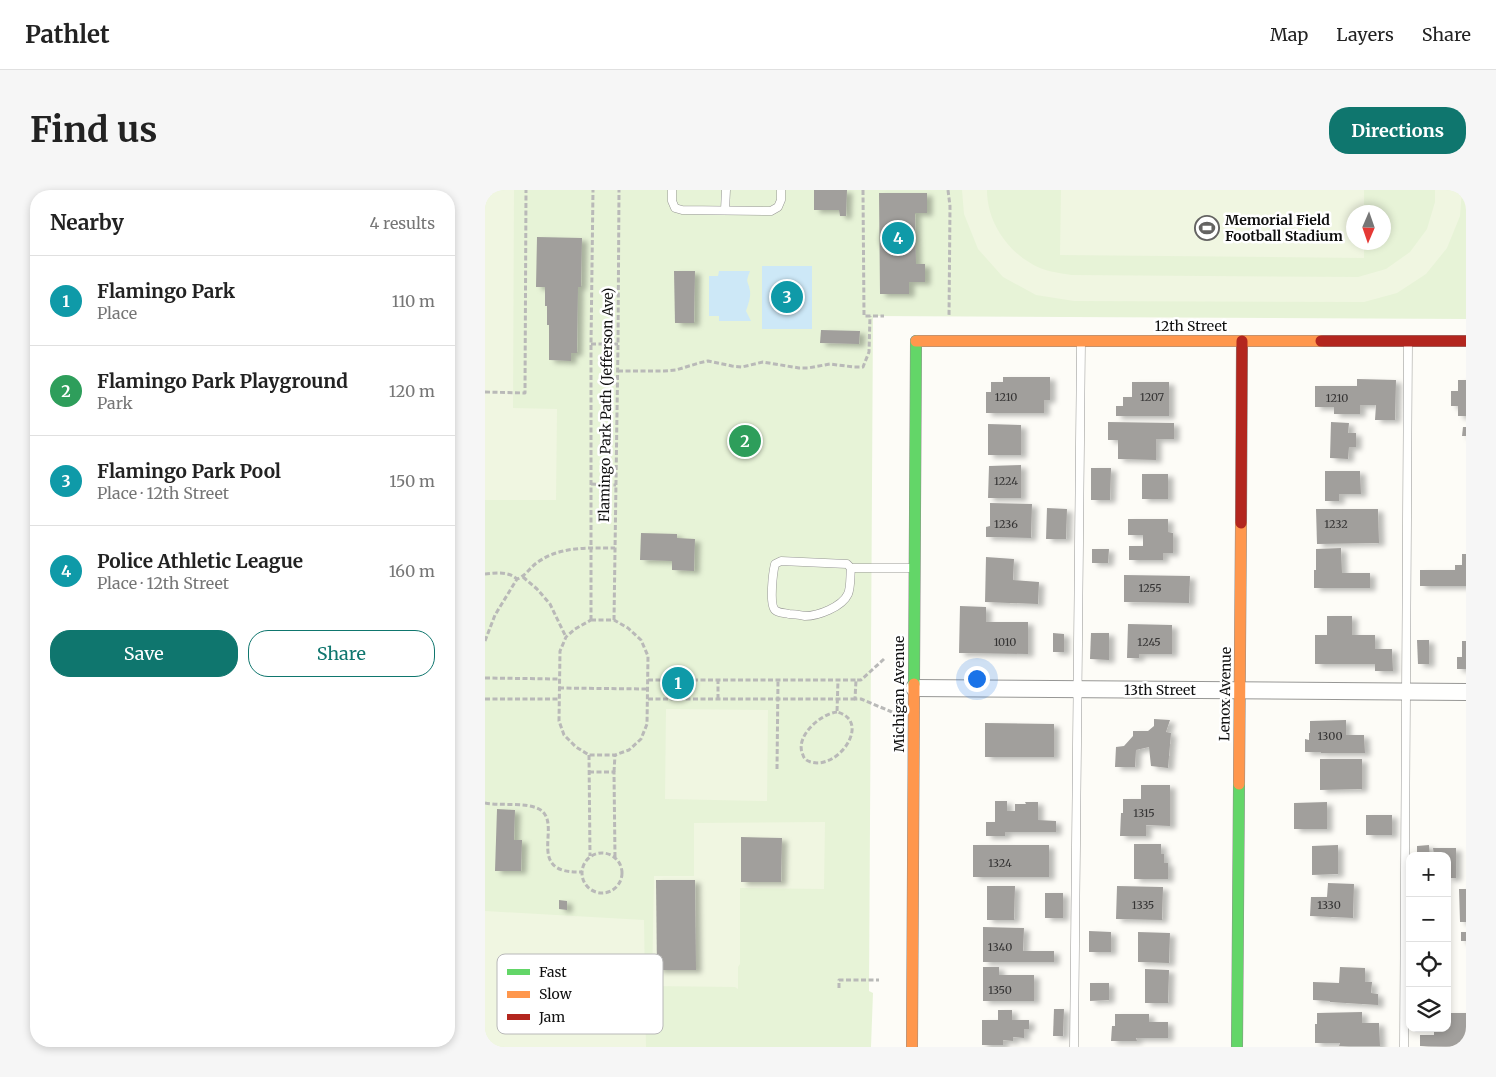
<!DOCTYPE html>
<html lang="en">
<head>
<meta charset="utf-8">
<style>
  body { margin:0; font-family:Merriweather,serif; background:#f6f6f6; color:#222 }
  .controls { position:absolute; right:15px; bottom:15px; display:grid; overflow:hidden; border-radius:10px; box-shadow:0 2px 8px #0003 }
  .controls button { width:45px; height:45px; display:grid; place-items:center; padding:0; border:0; border-bottom:1px solid #e0e0e0; background:#fff; color:#222; font:25px sans-serif }
  .compass { position:absolute; left:861px; top:15px; width:45px; height:45px; border-radius:50%; background:#fff; box-shadow:0 2px 8px #0003; rotate:182deg }
  .you { position:absolute; left:491px; top:488px; width:18px; height:18px; margin:-12px; border:4px solid #fff; border-radius:50%; background:#1a73e8; box-shadow:0 0 0 8px #1a73e833 }
  .badge { display:grid; place-items:center; width:32px; height:32px; border-radius:50%; background:#0f766e; color:#fff; font-size:16px; font-weight:700 }
  .pin { position:absolute; translate:-50% -50%; border:2px solid #fff; box-shadow:0 1px 5px #0006 }
  .list { margin:0; padding:0; list-style:none }
  h2 { display:flex; justify-content:space-between; align-items:center; height:65px; margin:0; padding:0 20px; font-size:21px }
  h2 small { font-size:16px; font-weight:400; color:#767676 }
  .list li { display:grid; grid-template-columns:32px 1fr auto; gap:15px; align-items:center; box-sizing:border-box; height:90px; padding:0 20px; border-top:1px solid #e0e0e0 }
  .list b { display:block; font-size:19px; white-space:nowrap }
  .list p { margin:0; font-size:16px; white-space:nowrap; color:#767676 }
  .list em { font-size:16px; font-style:normal; color:#767676 }
  .actions { display:flex; gap:10px; padding:15px 20px }
  .actions a { flex:1; padding:11px 0; border:1px solid #0f766e; border-radius:20px; text-align:center; font-size:18px; color:#0f766e }
  .actions .main { background:#0f766e; color:#fff }
  .icon { flex:none; width:28px; height:28px; fill:none; stroke:currentColor; stroke-width:2; stroke-linecap:round; stroke-linejoin:round }
  .map { position:relative; flex:none; width:981px; height:857px; overflow:hidden; border-radius:20px }
  header { display:flex; align-items:center; gap:30px; box-sizing:border-box; height:70px; padding:0 25px; background:#fff; border-bottom:1px solid #e0e0e0 }
  header strong { font-size:24px }
  nav { display:flex; gap:28px; margin-inline-start:auto; font-size:18px }
  .intro { display:flex; align-items:center; justify-content:space-between; box-sizing:border-box; height:120px; padding:0 30px }
  h1 { margin:0; font-size:35px }
  .button { padding:12px 22px; border-radius:20px; background:#0f766e; color:#fff; font-size:18px; font-weight:700 }
  main { display:flex; gap:30px; padding:0 30px }
  aside { flex:1; background:#fff; border-radius:20px; box-shadow:0 2px 8px #0003 }
  .map>svg:first-child { display:block }
  .green { fill:#e7f3d7; fill-rule:evenodd }
  .pitch { fill:#f0f6e1 }
  .water { fill:#cde8f7 }
  .building { fill:#a19f9c; filter:url(#shadow) }
  .lines { fill:none; stroke-linecap:round; stroke-linejoin:round }
  .lane-casing { stroke:#979795; stroke-width:9 }
  .street-casing { stroke:#979795; stroke-width:18 }
  .fast-casing { stroke:#8e8d8b; stroke-width:12 }
  .slow-casing { stroke:#8e8d8b; stroke-width:12 }
  .jam-casing { stroke:#8e8d8b; stroke-width:12 }
  .path { stroke:#b9b9b8; stroke-width:3; stroke-dasharray:5 2.5; stroke-linecap:butt }
  .lane { stroke:#fffffe; stroke-width:8 }
  .street { stroke:#fffffe; stroke-width:16 }
  .fast { stroke:#63d668; stroke-width:11 }
  .slow { stroke:#ff974d; stroke-width:11 }
  .jam { stroke:#b3261e; stroke-width:11 }
  .labels { text-anchor:middle; dominant-baseline:central; stroke-width:5; stroke-linejoin:round; paint-order:stroke }
  .number-label { font-size:11px; fill:#353434 }
  .poi-label { font-size:14px; font-weight:bold; fill:#111; stroke:#fff; text-anchor:start }
  .street-label { font-size:14px; fill:#111; stroke:#fff }
  .key { fill:#fff; stroke:#b8b8b8; stroke-width:1 }
  .key-label { font-size:14px; fill:#111 }
</style>
</head>
<body>
<header>
<strong>Pathlet</strong>
<nav><a>Map</a><a>Layers</a><a>Share</a></nav>
</header>
<div class="intro"><h1>Find us</h1><a class="button">Directions</a></div>
<main>
<aside>
<h2>Nearby<small>4 results</small></h2>
<ul class="list">
<li><span class="badge" style="background:#0f9aa8">1</span><div><b>Flamingo Park</b><p>Place</p></div><em>110 m</em></li>
<li><span class="badge" style="background:#2e9e5b">2</span><div><b>Flamingo Park Playground</b><p>Park</p></div><em>120 m</em></li>
<li><span class="badge" style="background:#0f9aa8">3</span><div><b>Flamingo Park Pool</b><p>Place · 12th Street</p></div><em>150 m</em></li>
<li><span class="badge" style="background:#0f9aa8">4</span><div><b>Police Athletic League</b><p>Place · 12th Street</p></div><em>160 m</em></li>
</ul>
<div class="actions"><a class="main">Save</a><a>Share</a></div>
</aside>
<div class="map">
<svg width="981" height="857" viewBox="0 0 981 857">
  <defs>
    <filter id="shadow"><feDropShadow dx="5.5" dy="3" stdDeviation="2.5" flood-color="#0004"/></filter>
  </defs>
  <rect width="100%" height="100%" fill="#fdfcf7"/>
  <path class="green" d="M0 0H981V129L388 126 384 801 388 803 386 857H0ZM868 22H898V52H868Z"/>
  <g class="pitch">
    <polygon points="0,0 29,0 28,218 72,219 71,310 0,310"/>
    <path d="M477 0H502C502 34 525 65 555 78 564 82 576 83 586 85L873 87 901 79 925 62 942 39 950 12V0H977L975 26 962 58 941 84 912 103 879 112 589 111 551 105 518 87 493 59 479 24Z"/>
    <polygon points="576,0 879,0 879,22 868,22 868,52 879,53 879,68 575,65"/>
    <polygon points="181,519 283,520 282,611 180,609"/>
    <polygon points="340,632 339,699 255,698 255,774 253,777 253,799 250,797 167,796 169,686 209,686 209,633"/>
    <polygon points="0,721 159,730 161,857 0,857"/>
  </g>
  <g class="water">
    <rect x="277" y="76" width="50" height="63"/>
    <path d="M234 81H265C260 94 263 89 265 101 266 107 263 115 261 121L266 131H234V126H224V86H233Z"/>
  </g>
  <g class="building">
    <polygon points="329,0 362,0 361,26 355,26 354,20 329,20"/>
    <polygon points="394,3 442,3 442,23 430,23 431,74 440,74 440,92 424,92 424,104 395,104"/>
    <polygon points="52,47 97,48 96,97 93,97 92,163 86,163 86,171 64,170 64,135 62,135 62,116 60,116 60,97 51,97"/>
    <polygon points="189,81 210,81 209,133 190,133"/>
    <polygon points="336,140 375,141 374,154 335,153"/>
    <polygon points="518,187 565,187 565,210 559,210 559,223 501,223 501,202 506,202 506,192 518,192"/>
    <polygon points="872,189 911,190 910,230 890,230 891,215 875,215 875,224 849,224 849,217 830,217 830,196 872,196"/>
    <polygon points="973,190 981,190 981,226 973,226 973,216 966,216 966,201 973,201"/>
    <polygon points="647,192 684,192 684,226 631,226 631,216 638,216 638,207 647,207"/>
    <polygon points="623,232 689,233 689,249 671,249 671,270 633,269 633,250 623,250"/>
    <polygon points="846,232 864,233 863,243 871,243 871,257 864,257 863,269 845,268"/>
    <polygon points="503,234 536,235 536,265 503,265"/>
    <polygon points="978,237 981,237 981,246 977,246"/>
    <polygon points="536,275 536,308 503,308 504,276"/>
    <polygon points="606,278 626,278 625,310 606,310"/>
    <polygon points="840,281 875,281 876,304 854,304 854,311 840,311"/>
    <rect x="657" y="284" width="26" height="25"/>
    <polygon points="505,313 547,314 546,348 501,347 501,337 505,336"/>
    <polygon points="562,318 582,319 581,349 561,349"/>
    <polygon points="831,319 893,319 894,353 832,354"/>
    <polygon points="643,329 683,329 683,342 688,343 688,363 678,363 678,370 644,370 644,356 658,356 658,345 643,345"/>
    <polygon points="156,343 192,344 192,348 210,349 209,381 187,380 187,371 155,370"/>
    <polygon points="856,358 857,383 885,383 885,398 829,398 829,380 831,380 831,359"/>
    <polygon points="607,359 624,359 623,373 607,373"/>
    <polygon points="977,364 981,364 981,396 935,396 935,380 970,380 970,375 977,375"/>
    <polygon points="501,367 529,369 528,390 554,392 553,414 500,412"/>
    <polygon points="639,385 705,386 704,413 639,412"/>
    <polygon points="475,416 501,417 501,432 543,432 543,464 474,463"/>
    <polygon points="842,426 867,426 867,445 890,445 890,459 907,459 908,481 890,481 890,474 830,474 830,445 842,445"/>
    <polygon points="643,434 687,435 687,464 654,464 654,468 642,468"/>
    <polygon points="568,443 579,444 579,462 568,462"/>
    <polygon points="606,443 624,443 624,470 605,469"/>
    <polygon points="932,450 944,450 944,474 933,474"/>
    <polygon points="977,451 981,451 981,479 972,479 972,467 977,467"/>
    <polygon points="669,529 685,530 681,542 686,543 683,578 666,576 664,557 651,560 650,577 630,577 631,557 639,556 648,546 648,541 663,541 669,536"/>
    <polygon points="861,530 861,545 879,545 880,563 836,563 836,562 820,562 820,549 824,550 824,543 825,543 825,531"/>
    <polygon points="500,533 569,534 569,567 500,567"/>
    <polygon points="835,569 877,569 877,599 835,600"/>
    <polygon points="656,595 685,595 685,636 661,635 661,646 635,646 636,623 638,623 638,609 656,609"/>
    <polygon points="510,611 522,611 522,621 530,621 530,614 541,614 540,612 553,612 553,630 571,631 571,642 520,642 520,646 501,646 501,632 510,632"/>
    <polygon points="842,612 842,639 809,639 809,613"/>
    <polygon points="12,619 30,620 29,650 37,650 36,681 10,681"/>
    <rect x="881" y="625" width="26" height="20"/>
    <polygon points="256,647 297,648 296,692 256,692"/>
    <polygon points="649,654 676,654 676,664 679,664 679,673 683,673 683,689 649,689"/>
    <rect x="488" y="655" width="76" height="32"/>
    <polygon points="853,655 853,684 827,685 827,656"/>
    <polygon points="944,655 945,666 932,666 932,656"/>
    <polygon points="948,658 971,658 971,688 962,688 962,666 949,666"/>
    <polygon points="171,690 210,690 211,780 172,780"/>
    <polygon points="843,693 869,694 868,728 825,726 826,707 842,707"/>
    <polygon points="502,696 530,696 529,730 502,730"/>
    <polygon points="632,696 678,697 677,730 631,729"/>
    <polygon points="974,699 981,699 981,732 975,732"/>
    <rect x="560" y="703" width="18" height="25"/>
    <polygon points="74,710 82,711 82,720 74,719"/>
    <polygon points="498,737 539,738 538,761 569,761 569,772 498,772"/>
    <polygon points="604,741 626,742 626,762 604,762"/>
    <polygon points="653,742 685,743 684,773 653,772"/>
    <rect x="976" y="742" width="5" height="9"/>
    <polygon points="498,777 514,777 514,785 549,785 549,811 498,811"/>
    <polygon points="855,777 880,778 880,792 887,792 886,803 893,804 893,815 845,812 845,811 828,810 828,792 854,793"/>
    <polygon points="660,779 684,780 683,813 660,813"/>
    <polygon points="605,793 624,793 624,810 605,811"/>
    <polygon points="569,819 579,819 578,846 568,846"/>
    <polygon points="513,820 527,820 527,830 544,830 544,839 539,839 539,848 528,847 528,851 518,850 518,855 497,855 497,830 513,830"/>
    <polygon points="877,822 877,833 894,833 895,856 854,856 855,853 830,853 830,834 832,834 832,823"/>
    <polygon points="962,823 981,823 981,857 935,856 935,845 949,845 949,838 962,838"/>
    <polygon points="630,824 664,824 664,832 683,832 683,848 651,848 652,851 626,851 627,836 630,836"/>
  </g>
  <g class="lines">
    <defs>
      <g id="lane">
        <polyline points="187,0 187,11 190,18 197,20 286,21 293,17 296,10 296,0"/>
        <polyline points="240,20 241,0"/>
        <path d="M366 378C365 386 366 397 363 404 357 417 333 426 320 426 315 425 309 424 304 424 300 423 293 423 290 420 284 414 288 382 290 374L296 371 362 374 366 378H429"/>
        <polyline points="589,857 596,152"/>
        <polyline points="919,857 923,154"/>
      </g>
      <polyline id="street" points="429,498 981,502"/>
      <g id="fast">
        <polyline points="429,494 431,151"/>
        <polyline points="752,857 754,594"/>
      </g>
      <g id="slow">
        <polyline points="431,151 836,151"/>
        <polyline points="754,594 756,333"/>
        <polyline points="427,857 429,494"/>
      </g>
      <g id="jam">
        <polyline points="836,151 981,151"/>
        <polyline points="756,333 757,151"/>
      </g>
    </defs>
    <use href="#lane" class="lane-casing"/>
    <use href="#street" class="street-casing"/>
    <use href="#fast" class="fast-casing"/>
    <use href="#slow" class="slow-casing"/>
    <use href="#jam" class="jam-casing"/>
    <g class="path">
      <polyline points="378,0 379,126 399,126"/>
      <polyline points="463,0 465,16 464,127"/>
      <polyline points="106,154 133,154"/>
      <polyline points="133,181 179,181 191,180 214,173 223,171 247,176 257,177 278,172 314,178 323,178 345,174 369,177 378,177 384,162 385,126"/>
      <polyline points="0,202 40,203 41,0"/>
      <polyline points="106,294 131,295"/>
      <path d="M0 384C11 383 23 381 32 389"/>
      <polyline points="38,387 52,399 65,414 81,447"/>
      <polyline points="106,430 106,154 108,0"/>
      <polygon points="106,430 129,430 143,438 156,450 163,466 162,534 156,549 144,560 130,565 104,565 91,557 79,545 74,531 75,461 81,447 90,439"/>
      <polyline points="129,430 133,154 134,0"/>
      <path d="M0 451 10 425 32 389C41 386 45 377 53 372 76 356 103 358 130 358"/>
      <polyline points="399,469 376,490 371,490 370,509 376,509 407,522"/>
      <polyline points="0,488 74,489"/>
      <polyline points="163,490 371,490"/>
      <polyline points="74,498 162,499"/>
      <polyline points="0,509 73,509"/>
      <polyline points="163,509 370,509"/>
      <polyline points="233,509 233,490"/>
      <path d="M352 522C335 524 309 547 318 565 319 569 322 571 326 572 354 580 387 531 352 522L353 490"/>
      <polyline points="104,565 105,666"/>
      <polyline points="292,579 293,490"/>
      <polyline points="104,582 129,582 130,667"/>
      <polyline points="129,582 130,565"/>
      <path d="M0 613C15 616 41 612 54 619 76 631 48 670 77 680 84 682 90 682 97 682"/>
      <circle cx="117" cy="683" r="20"/>
      <polyline points="354,798 354,790 394,790"/>
    </g>
    <use href="#lane" class="lane"/>
    <use href="#street" class="street"/>
    <use href="#fast" class="fast"/>
    <use href="#slow" class="slow"/>
    <use href="#jam" class="jam"/>
  </g>
  <defs>
    <symbol id="stadium-ring" viewBox="-11 -11 22 22"><circle r="9.5" fill="#fff" stroke="#646362" stroke-width="1.5"/><path d="M0-5a6.5 5 0 1 0 0 10a6.5 5 0 1 0 0-10ZM-3.5-1.8h7v3.6h-7Z" fill="#646362"/></symbol>
  </defs>
  <g fill-rule="evenodd">
    <use href="#stadium-ring" x="708" y="24" width="28" height="28"/>
  </g>
  <g class="labels">
    <g class="number-label">
      <text x="521" y="207">1210</text>
      <text x="667" y="207">1207</text>
      <text x="852" y="208">1210</text>
      <text x="521" y="291">1224</text>
      <text x="521" y="334">1236</text>
      <text x="851" y="334">1232</text>
      <text x="665" y="398">1255</text>
      <text x="520" y="452">1010</text>
      <text x="664" y="452">1245</text>
      <text x="845" y="546">1300</text>
      <text x="659" y="623">1315</text>
      <text x="515" y="673">1324</text>
      <text x="658" y="715">1335</text>
      <text x="844" y="715">1330</text>
      <text x="515" y="757">1340</text>
      <text x="515" y="800">1350</text>
    </g>
    <g class="poi-label">
      <text x="740" y="30">Memorial Field<tspan x="740" dy="16">Football Stadium</tspan></text>
    </g>
    <g class="street-label">
      <text x="706" y="136">12th Street</text>
      <text transform="translate(121 215) rotate(-89)">Flamingo Park Path (Jefferson Ave)</text>
      <text x="675" y="500">13th Street</text>
      <text transform="translate(414 504) rotate(-90)">Michigan Avenue</text>
      <text transform="translate(740 504) rotate(-89)">Lenox Avenue</text>
    </g>
  </g>
  <rect x="12" y="764" width="166" height="80" rx="8" class="key"/>
  <rect x="22" y="779" width="23" height="6" fill="#63d668"/>
  <rect x="22" y="801" width="23" height="7" fill="#ff974d"/>
  <rect x="22" y="824" width="23" height="6" fill="#b3261e"/>
  <g class="key-label">
    <text x="54" y="787">Fast</text>
    <text x="54" y="809">Slow</text>
    <text x="54" y="832">Jam</text>
  </g>
</svg>
<div class="controls">
<button>+</button>
<button>−</button>
<button><svg class="icon" aria-label="locate" viewBox="0 0 24 24"><circle cx="12" cy="12" r="6"/><path d="M12 2v4M12 18v4M2 12h4M18 12h4"/></svg></button>
<button><svg class="icon" aria-label="layers" viewBox="0 0 24 24"><path d="M12 4l9 5-9 5-9-5zM3 14l9 5 9-5"/></svg></button>
</div>
<svg class="compass" viewBox="-18 -18 36 36"><path d="M0-13l5 13h-10z" fill="#e53935"/><path d="M0 13l5-13h-10z" fill="#767676"/></svg>
<div class="you"></div>
<div class="pin badge" style="left:193px;top:493px;background:#0f9aa8">1</div>
<div class="pin badge" style="left:260px;top:251px;background:#2e9e5b">2</div>
<div class="pin badge" style="left:302px;top:107px;background:#0f9aa8">3</div>
<div class="pin badge" style="left:413px;top:48px;background:#0f9aa8">4</div>
</div>
</main>
</body>
</html>
